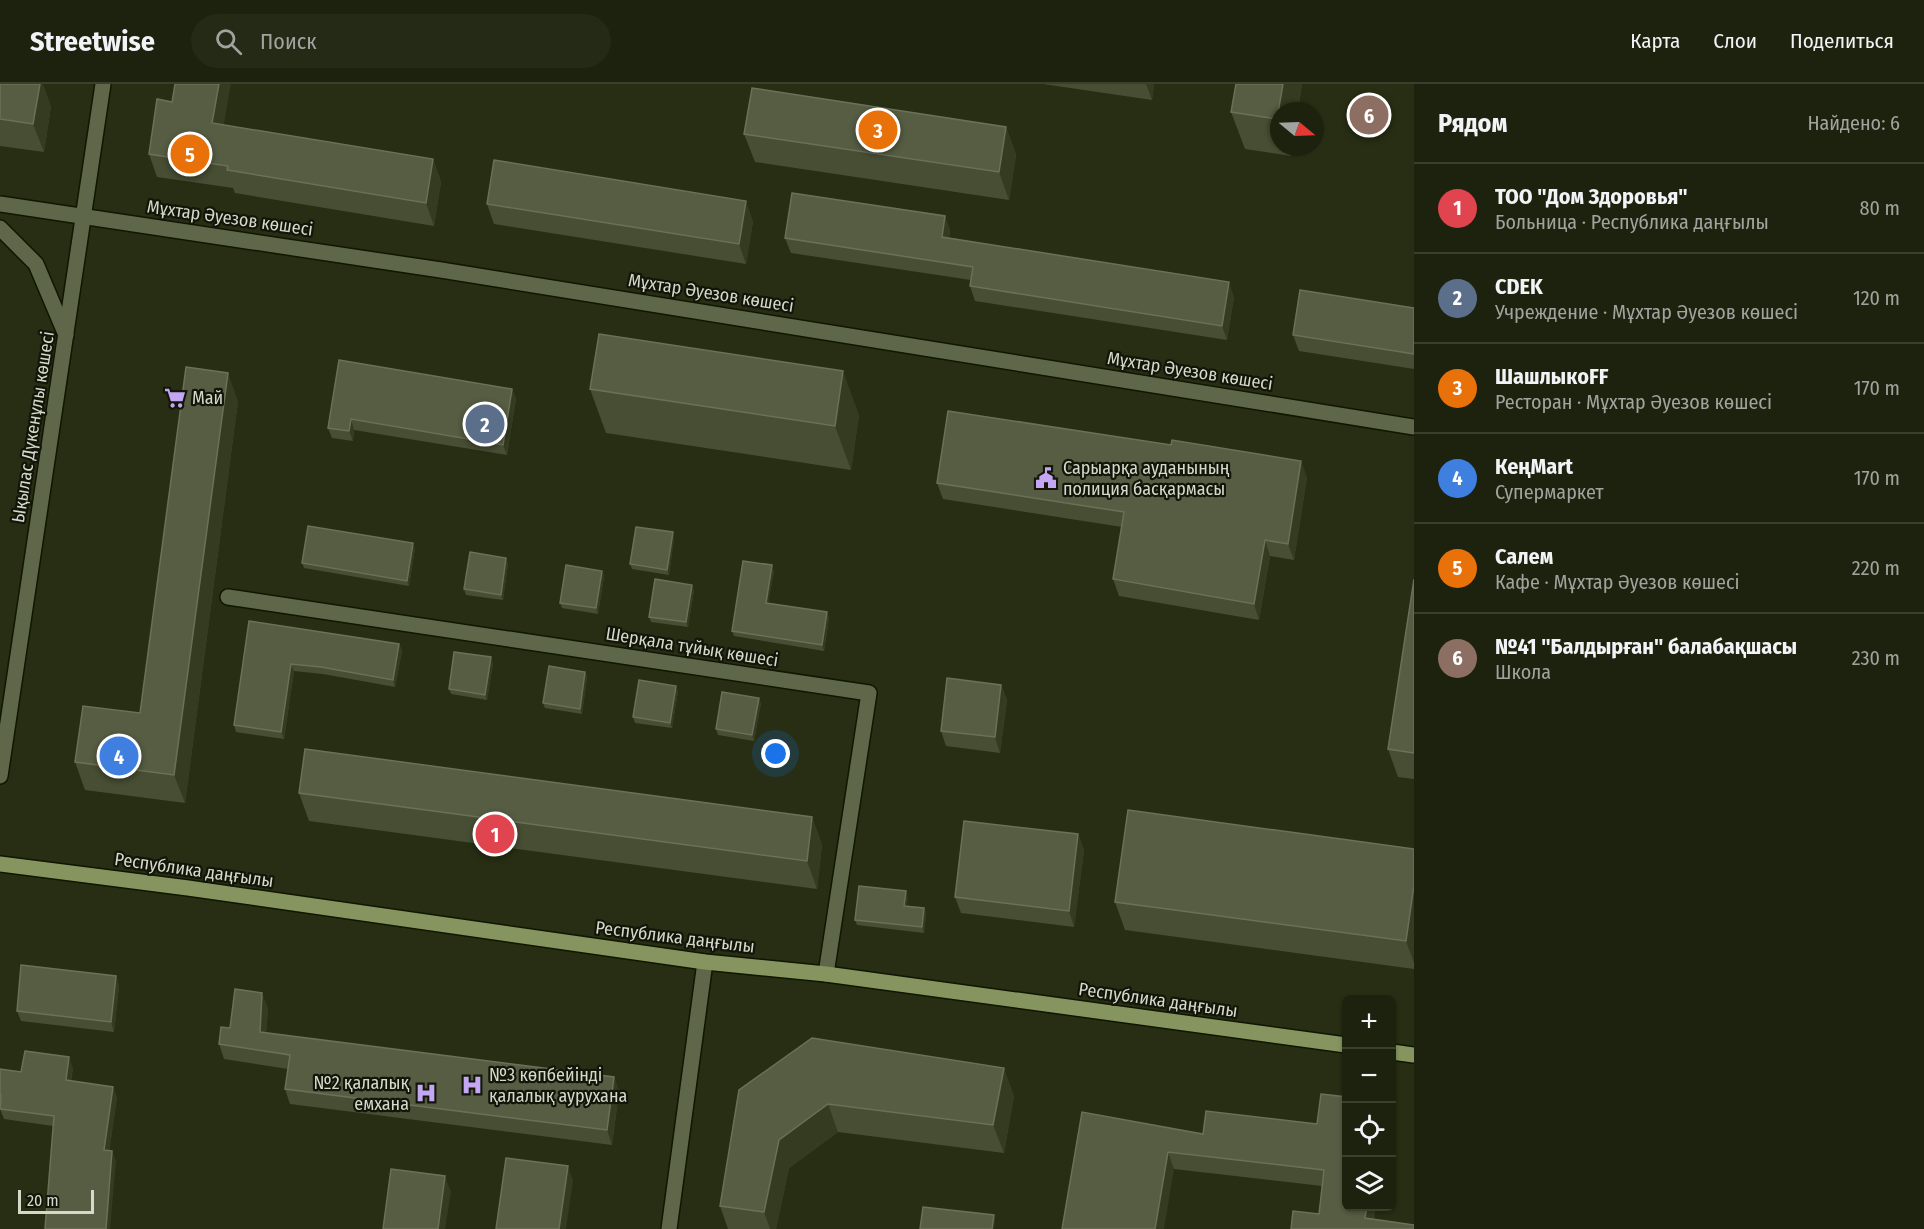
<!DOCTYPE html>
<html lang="ru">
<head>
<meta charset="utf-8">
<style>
  body { margin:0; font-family:"Fira Sans Condensed",sans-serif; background:#252a17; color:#f1f3f6 }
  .controls { position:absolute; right:18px; bottom:18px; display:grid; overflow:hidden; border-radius:9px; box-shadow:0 2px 4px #0004 }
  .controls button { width:54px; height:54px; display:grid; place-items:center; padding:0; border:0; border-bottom:2px solid #3b3f2e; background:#1d220e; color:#f1f3f6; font:30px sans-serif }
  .compass { position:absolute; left:1270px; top:18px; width:54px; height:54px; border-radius:50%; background:#1d220e; box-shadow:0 2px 4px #0004; rotate:109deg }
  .scale { position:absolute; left:18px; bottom:15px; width:76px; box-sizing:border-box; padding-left:6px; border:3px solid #d4d9c9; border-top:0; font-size:16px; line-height:21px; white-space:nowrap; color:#d4d9c9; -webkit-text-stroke:4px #121509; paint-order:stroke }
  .you { position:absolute; left:776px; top:670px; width:21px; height:21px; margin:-15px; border:4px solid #fff; border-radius:50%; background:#1a73e8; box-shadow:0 0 0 9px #1a73e833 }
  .badge { display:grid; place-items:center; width:39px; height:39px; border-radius:50%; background:#1a73e8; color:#fff; font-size:20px; font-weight:700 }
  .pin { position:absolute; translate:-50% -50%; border:3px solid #fff; box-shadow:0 2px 6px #0006 }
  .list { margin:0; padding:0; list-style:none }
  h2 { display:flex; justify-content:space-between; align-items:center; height:78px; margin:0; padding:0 24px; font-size:26px }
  h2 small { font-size:20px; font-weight:400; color:#a0a49e }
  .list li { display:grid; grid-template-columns:39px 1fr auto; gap:18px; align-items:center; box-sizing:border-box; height:90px; padding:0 24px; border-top:2px solid #3b3f2e }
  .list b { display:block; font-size:22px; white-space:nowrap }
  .list p { margin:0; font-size:20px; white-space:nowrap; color:#a0a49e }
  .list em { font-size:20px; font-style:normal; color:#a0a49e }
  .icon { flex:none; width:33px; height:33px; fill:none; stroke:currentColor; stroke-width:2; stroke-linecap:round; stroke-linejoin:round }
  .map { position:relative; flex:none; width:1414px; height:1145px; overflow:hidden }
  header { display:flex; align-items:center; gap:36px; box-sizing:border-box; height:84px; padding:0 30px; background:#1d220e; border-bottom:2px solid #3b3f2e }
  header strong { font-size:28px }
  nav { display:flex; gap:33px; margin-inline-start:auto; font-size:21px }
  .search { width:420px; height:54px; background:#252a17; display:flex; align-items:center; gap:15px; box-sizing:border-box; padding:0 21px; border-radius:33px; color:#a0a49e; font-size:22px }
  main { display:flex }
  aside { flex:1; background:#1d220e }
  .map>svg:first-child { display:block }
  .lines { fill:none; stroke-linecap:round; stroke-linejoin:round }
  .minor-casing { stroke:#101600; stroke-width:18 }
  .major-casing { stroke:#101600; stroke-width:18 }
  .minor { stroke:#5e6749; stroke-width:15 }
  .major { stroke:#869560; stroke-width:15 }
  .wall { fill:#474e33 }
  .shaded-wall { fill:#343b20 }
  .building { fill:#565d43; stroke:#6a7158; stroke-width:1.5 }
  .labels { text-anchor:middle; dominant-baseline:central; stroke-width:4.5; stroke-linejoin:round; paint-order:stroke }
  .street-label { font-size:18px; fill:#d4d9c9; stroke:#121509 }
  .poi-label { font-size:18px; fill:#d4d9c9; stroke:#121509; text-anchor:start }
</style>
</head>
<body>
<header>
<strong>Streetwise</strong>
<div class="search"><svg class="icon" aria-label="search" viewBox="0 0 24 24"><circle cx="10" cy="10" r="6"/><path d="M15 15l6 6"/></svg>Поиск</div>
<nav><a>Карта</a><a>Слои</a><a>Поделиться</a></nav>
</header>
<main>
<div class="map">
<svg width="1414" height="1145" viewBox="0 0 1414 1145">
  <rect width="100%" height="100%" fill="#272e13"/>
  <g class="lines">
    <defs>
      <g id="minor">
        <polyline points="0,120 441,186 1414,343"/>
        <polyline points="0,144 36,180 66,251"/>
        <polyline points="228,513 869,609 826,890"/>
        <polyline points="0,692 103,0"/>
        <polyline points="669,1145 705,878"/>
      </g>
      <g id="major">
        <polyline points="0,780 188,804 705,878 826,890 1346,961"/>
        <polyline points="1392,968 1414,971"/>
      </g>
    </defs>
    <use href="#minor" class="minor-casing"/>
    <use href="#major" class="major-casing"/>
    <use href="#minor" class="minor"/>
    <use href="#major" class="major"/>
  </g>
  <g class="wall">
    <polygon points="0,0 51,22 44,68 0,62"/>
    <polygon points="1043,0 1154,0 1152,16"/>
    <polygon points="1236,0 1302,0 1298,27 1279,27 1279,63 1292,63 1291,72 1245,65 1231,28"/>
    <polygon points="224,41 433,75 441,98 434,142 235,109 233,104 157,93 149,70"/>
    <polygon points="1006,43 1016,71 1009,116 755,78 744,50"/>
    <polygon points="487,120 753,137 746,180 494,140"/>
    <polygon points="945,132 950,147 949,155 1234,213 1227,256 975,217 970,202 971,196 791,169 785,154"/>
    <polygon points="1414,224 1414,285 1299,267 1293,251"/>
    <polygon points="339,276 512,305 516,315 507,371 354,346 353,357 332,354 328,344"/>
    <polygon points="590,305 859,331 851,386 606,349"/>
    <polygon points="238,317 185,719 85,706 75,678 140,629"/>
    <polygon points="1307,393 1294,476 1270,472 1259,536 1119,512 1113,495 1122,443 943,415 937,399"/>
    <polygon points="674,454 669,491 632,485 630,480"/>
    <polygon points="415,464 409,502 304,484 302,479"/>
    <polygon points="508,479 503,516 466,511 464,505"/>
    <polygon points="602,487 604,492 598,530 562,524 560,519"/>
    <polygon points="774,487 768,519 827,528 829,534 824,567 734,552 732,547"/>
    <polygon points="1414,495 1414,695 1398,693 1388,665"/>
    <polygon points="694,506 688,543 651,538 649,533"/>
    <polygon points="249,537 399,560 402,567 395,603 323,590 294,587 284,655 236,648 234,641"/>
    <polygon points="493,579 487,616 451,610 449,605"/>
    <polygon points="585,588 587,593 582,630 545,624 543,619"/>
    <polygon points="1001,601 1007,616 1000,669 946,662 941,647"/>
    <polygon points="678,607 672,644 635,639 633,633"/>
    <polygon points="761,619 754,657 718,651 716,645"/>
    <polygon points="299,709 812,733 822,761 817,805 309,737"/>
    <polygon points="1078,750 1084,766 1074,843 961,829 955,813"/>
    <polygon points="1414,765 1414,885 1125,846 1115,818"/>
    <polygon points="908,813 906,822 924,824 926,829 924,849 857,841 855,836"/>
    <polygon points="116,892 119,902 114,948 21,937 17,927"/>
    <polygon points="268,924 266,949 614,993 619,1008 612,1061 290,1020 285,1005 288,985 224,975 219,960 230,944"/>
    <polygon points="73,984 71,997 117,1013 109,1067 116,1077 53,1042 4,1035 0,1025 0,985 21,988"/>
    <polygon points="739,1006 1014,1012 1004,1069 838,1048 789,1084 776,1145 728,1145 720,1122"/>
    <polygon points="1082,1028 1203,1050 1317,1040 1347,1122 1375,1122 1374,1135 1319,1130 1322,1102 1174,1085"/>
  </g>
  <g class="shaded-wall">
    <polygon points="40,0 43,0 51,22 44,68 33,40"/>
    <polygon points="219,0 231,0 220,62 212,39"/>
    <polygon points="1146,0 1154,0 1152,16"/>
    <polygon points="1283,0 1302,0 1298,27 1279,27 1279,39 1277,35"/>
    <polygon points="1006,43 1016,71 1009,116 999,88"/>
    <polygon points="1288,63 1292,63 1291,72"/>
    <polygon points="433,75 441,98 434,142 426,119"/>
    <polygon points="746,117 753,137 746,180 739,160"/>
    <polygon points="945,132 950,147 947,168 942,153"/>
    <polygon points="1229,198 1234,213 1227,256 1222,242"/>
    <polygon points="843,287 859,331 851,386 835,342"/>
    <polygon points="228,289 238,317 185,719 174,691"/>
    <polygon points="512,305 516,315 507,371 503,361"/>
    <polygon points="351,335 354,346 353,357 349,347"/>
    <polygon points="1301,377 1307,393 1294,476 1288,460"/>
    <polygon points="673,448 674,454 669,491 667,486"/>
    <polygon points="1265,456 1270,472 1259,536 1254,520"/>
    <polygon points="413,459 415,464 409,502 407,497"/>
    <polygon points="506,474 508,479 503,516 501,511"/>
    <polygon points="772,481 774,487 767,524 766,519"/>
    <polygon points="602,487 604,492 598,530 596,524"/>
    <polygon points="692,501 694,506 688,543 686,538"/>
    <polygon points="827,528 829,534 824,567 822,561"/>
    <polygon points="399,560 402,567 395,603 393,596"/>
    <polygon points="491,573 493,579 487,616 485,611"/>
    <polygon points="291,580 294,587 284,655 281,648"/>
    <polygon points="585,588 587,593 582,630 580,625"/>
    <polygon points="1001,601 1007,616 1000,669 995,653"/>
    <polygon points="676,602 678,607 672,644 670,639"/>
    <polygon points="759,614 761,619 754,657 752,651"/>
    <polygon points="812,733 822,761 817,805 807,777"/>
    <polygon points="1078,750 1084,766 1074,843 1069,827"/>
    <polygon points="1414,801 1414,879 1406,857"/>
    <polygon points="906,807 908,813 906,827 904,822"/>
    <polygon points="924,824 926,829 924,849 922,843"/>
    <polygon points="116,892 119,902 114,948 111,938"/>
    <polygon points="262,909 268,924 265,963 260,948"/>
    <polygon points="69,973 73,984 69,1006 66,996"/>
    <polygon points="1004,984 1014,1012 1004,1069 993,1041"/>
    <polygon points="614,993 619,1008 612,1061 607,1046"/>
    <polygon points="113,1003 117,1013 108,1077 104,1066"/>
    <polygon points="828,1020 838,1048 789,1084 776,1145 770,1145 764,1128 779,1056"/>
    <polygon points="112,1067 116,1077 110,1145 106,1145"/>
    <polygon points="1168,1068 1174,1085 1164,1145 1155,1145"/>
    <polygon points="568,1082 573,1097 566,1145 559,1145"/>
    <polygon points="445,1092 451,1108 445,1145 438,1145"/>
    <polygon points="1367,1122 1375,1122 1372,1145 1365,1134"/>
    <polygon points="994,1131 995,1137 994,1145 992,1145"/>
  </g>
  <g class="building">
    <polygon points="0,0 40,0 33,40 0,35"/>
    <polygon points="175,0 219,0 212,39 433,75 426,119 227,86 228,82 149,70 157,15 172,18"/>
    <polygon points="1236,0 1283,0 1277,35 1231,28"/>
    <polygon points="752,4 1006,43 999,88 744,50"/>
    <polygon points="494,76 746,117 739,160 487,120"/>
    <polygon points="792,109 945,132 942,153 1229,198 1222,242 970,202 973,183 785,154"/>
    <polygon points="1300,206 1414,224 1414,270 1293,251"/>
    <polygon points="599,250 843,287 835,342 590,305"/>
    <polygon points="339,276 512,305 503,361 351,335 349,347 328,344"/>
    <polygon points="186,283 228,289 174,691 75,678 83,622 140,629"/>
    <polygon points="948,327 1171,361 1172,356 1301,377 1288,460 1265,456 1254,520 1113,495 1124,428 937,399"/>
    <polygon points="308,442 413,459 407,497 302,479"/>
    <polygon points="636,443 673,448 667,486 630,480"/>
    <polygon points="470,468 506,474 501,511 464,505"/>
    <polygon points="743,477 772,481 766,519 827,528 822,561 732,547"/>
    <polygon points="566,481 602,487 596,524 560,519"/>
    <polygon points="655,495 692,501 686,538 649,533"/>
    <polygon points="1414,495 1414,669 1388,665"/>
    <polygon points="249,537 399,560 393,596 321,583 291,580 281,648 234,641"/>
    <polygon points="454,568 491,573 485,611 449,605"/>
    <polygon points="549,582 585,588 580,625 543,619"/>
    <polygon points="947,594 1001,601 995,653 941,647"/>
    <polygon points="639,596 676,602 670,639 633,633"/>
    <polygon points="722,608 759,614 752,651 716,645"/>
    <polygon points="305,665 812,733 807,777 299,709"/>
    <polygon points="1128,726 1414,765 1414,801 1406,857 1115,818"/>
    <polygon points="964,737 1078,750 1069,827 955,813"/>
    <polygon points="859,802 906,807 904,822 924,824 922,843 855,836"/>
    <polygon points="21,881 116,892 111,938 17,927"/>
    <polygon points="235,905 262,909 260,948 614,993 607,1046 285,1005 290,971 219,960 221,943 230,944"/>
    <polygon points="812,954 1004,984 993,1041 828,1020 779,1056 764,1128 720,1122 739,1006"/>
    <polygon points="25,967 69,973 66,996 113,1003 104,1066 112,1067 106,1145 45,1145 54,1032 0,1025 1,1011 0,1011 0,985 21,988"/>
    <polygon points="1321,1010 1347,1013 1347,1122 1367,1122 1365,1134 1414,1141 1414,1145 1291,1145 1293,1127 1319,1130 1324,1086 1168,1068 1155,1145 1062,1145 1082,1028 1203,1050 1206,1027 1317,1040"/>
    <polygon points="506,1074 568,1082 559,1145 496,1145"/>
    <polygon points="391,1085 445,1092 438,1145 383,1145"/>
    <polygon points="923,1123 994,1131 992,1145 920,1145"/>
  </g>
  <defs>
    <symbol id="supermarket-bare" viewBox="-9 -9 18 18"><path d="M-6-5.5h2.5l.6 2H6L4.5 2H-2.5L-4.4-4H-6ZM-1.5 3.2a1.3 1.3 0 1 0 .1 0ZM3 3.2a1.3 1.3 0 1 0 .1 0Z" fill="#c4a7f2" stroke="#121509" stroke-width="2.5" paint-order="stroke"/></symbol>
    <symbol id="civic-bare" viewBox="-9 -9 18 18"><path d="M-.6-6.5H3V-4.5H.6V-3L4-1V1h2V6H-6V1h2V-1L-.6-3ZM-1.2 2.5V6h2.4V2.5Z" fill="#c4a7f2" stroke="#121509" stroke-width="2.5" paint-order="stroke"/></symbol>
    <symbol id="hospital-bare" viewBox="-9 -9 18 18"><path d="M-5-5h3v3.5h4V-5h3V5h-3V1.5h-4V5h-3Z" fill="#c4a7f2" stroke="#121509" stroke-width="2.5" paint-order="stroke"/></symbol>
  </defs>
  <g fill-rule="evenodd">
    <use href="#supermarket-bare" x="160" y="299" width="30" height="30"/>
    <use href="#civic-bare" x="1031" y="379" width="30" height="30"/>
    <use href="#hospital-bare" x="457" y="986" width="30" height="30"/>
    <use href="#hospital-bare" x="411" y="994" width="30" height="30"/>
  </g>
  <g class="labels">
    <g class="street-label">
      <text transform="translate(230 134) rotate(8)">Мұхтар Әуезов көшесі</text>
      <text transform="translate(711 209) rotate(9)">Мұхтар Әуезов көшесі</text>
      <text transform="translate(1190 287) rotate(9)">Мұхтар Әуезов көшесі</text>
      <text transform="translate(33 343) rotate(-81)">Ықылас Дүкенұлы көшесі</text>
      <text transform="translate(692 563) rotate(9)">Шерқала тұйық көшесі</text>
      <text transform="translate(194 786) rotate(8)">Республика даңғылы</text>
      <text transform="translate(675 853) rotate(7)">Республика даңғылы</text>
      <text transform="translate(1158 916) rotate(8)">Республика даңғылы</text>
    </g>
    <g class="poi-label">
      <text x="192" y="314">Май</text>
      <text x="1063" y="384">Сарыарқа ауданының<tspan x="1063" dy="21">полиция басқармасы</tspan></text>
      <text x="489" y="991">№3 көпбейінді<tspan x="489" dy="21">қалалық аурухана</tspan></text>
      <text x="409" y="999" text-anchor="end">№2 қалалық<tspan x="409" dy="21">емхана</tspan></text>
    </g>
  </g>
</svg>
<div class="controls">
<button>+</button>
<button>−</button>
<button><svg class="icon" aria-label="locate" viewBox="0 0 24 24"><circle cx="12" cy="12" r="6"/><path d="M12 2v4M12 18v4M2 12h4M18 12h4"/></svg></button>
<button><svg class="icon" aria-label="layers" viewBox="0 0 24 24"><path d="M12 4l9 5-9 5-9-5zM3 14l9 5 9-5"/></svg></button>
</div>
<svg class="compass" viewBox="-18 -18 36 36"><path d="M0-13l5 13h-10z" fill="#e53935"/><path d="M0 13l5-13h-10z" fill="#a0a49e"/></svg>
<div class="scale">20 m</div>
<div class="you"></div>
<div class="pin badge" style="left:495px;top:750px;background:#e0444e">1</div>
<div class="pin badge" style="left:485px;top:340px;background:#5c6f8a">2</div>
<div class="pin badge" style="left:878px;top:46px;background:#e8710a">3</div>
<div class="pin badge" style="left:119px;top:672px;background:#3f7fe0">4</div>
<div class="pin badge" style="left:190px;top:70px;background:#e8710a">5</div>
<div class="pin badge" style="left:1369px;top:31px;background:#8d6e63">6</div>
</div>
<aside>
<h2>Рядом<small>Найдено: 6</small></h2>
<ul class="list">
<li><span class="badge" style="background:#e0444e">1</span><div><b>ТОО &quot;Дом Здоровья&quot;</b><p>Больница · Республика даңғылы</p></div><em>80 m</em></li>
<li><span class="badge" style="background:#5c6f8a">2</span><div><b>CDEK</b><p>Учреждение · Мұхтар Әуезов көшесі</p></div><em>120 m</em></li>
<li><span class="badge" style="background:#e8710a">3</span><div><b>ШашлыкoFF</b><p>Ресторан · Мұхтар Әуезов көшесі</p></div><em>170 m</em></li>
<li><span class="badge" style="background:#3f7fe0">4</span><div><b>КеңMart</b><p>Супермаркет</p></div><em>170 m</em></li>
<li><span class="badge" style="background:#e8710a">5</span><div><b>Салем</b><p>Кафе · Мұхтар Әуезов көшесі</p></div><em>220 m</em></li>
<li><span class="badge" style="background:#8d6e63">6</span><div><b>№41 &quot;Балдырған&quot; балабақшасы</b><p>Школа</p></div><em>230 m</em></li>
</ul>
</aside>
</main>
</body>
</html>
